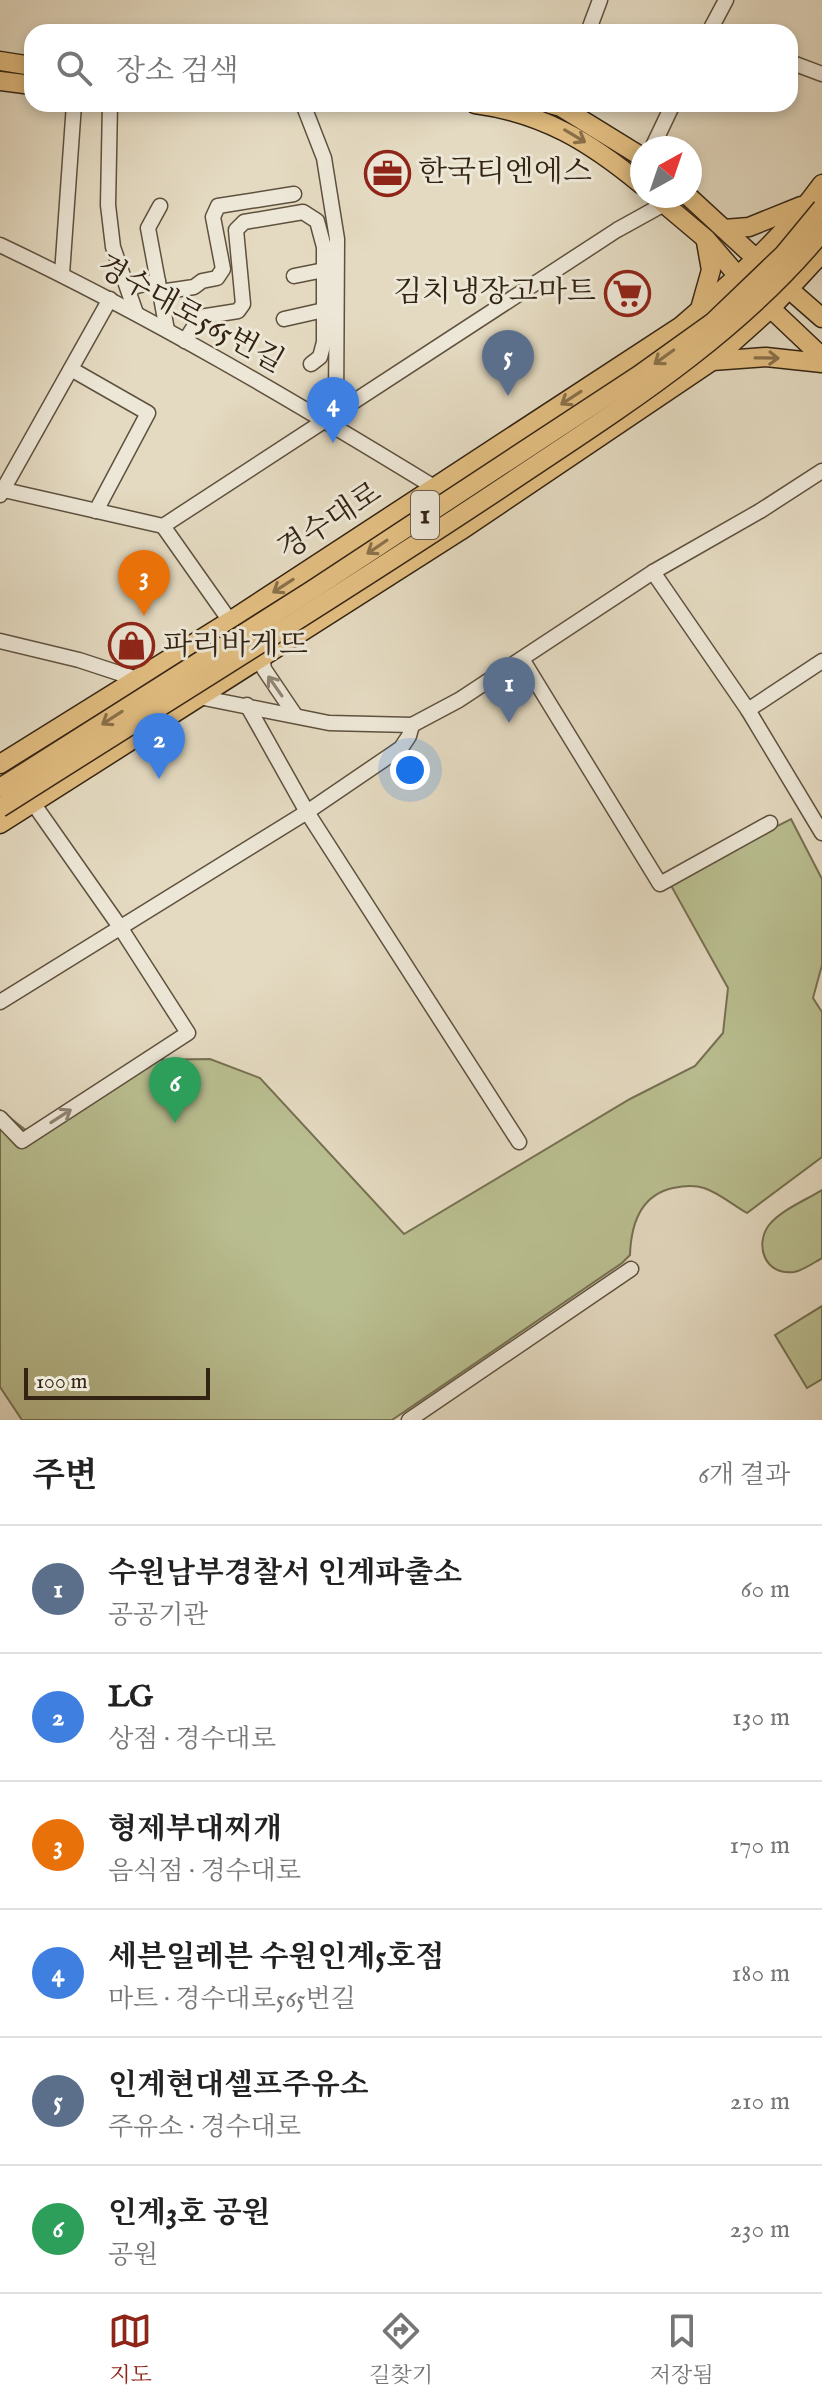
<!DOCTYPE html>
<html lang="ko">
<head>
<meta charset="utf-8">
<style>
  body { margin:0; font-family:"IM FELL English","Noto Serif KR",serif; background:#f6f6f6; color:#222 }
  .compass { position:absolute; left:630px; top:136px; width:72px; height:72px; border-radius:50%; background:#fff; box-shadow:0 4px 12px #0003; rotate:40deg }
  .scale { position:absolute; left:24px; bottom:20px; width:186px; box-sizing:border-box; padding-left:8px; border:4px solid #332312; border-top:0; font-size:22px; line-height:28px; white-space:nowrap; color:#332312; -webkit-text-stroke:6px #ede7d7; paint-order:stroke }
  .you { position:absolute; left:410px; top:770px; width:28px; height:28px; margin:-20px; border:6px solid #fff; border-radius:50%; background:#1a73e8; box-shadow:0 0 0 12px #1a73e833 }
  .badge { display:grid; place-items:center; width:52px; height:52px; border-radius:50%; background:#8f2418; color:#fff; font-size:26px; font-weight:700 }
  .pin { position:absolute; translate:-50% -66px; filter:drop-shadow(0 2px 4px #0008) }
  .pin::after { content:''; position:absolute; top:42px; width:28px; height:24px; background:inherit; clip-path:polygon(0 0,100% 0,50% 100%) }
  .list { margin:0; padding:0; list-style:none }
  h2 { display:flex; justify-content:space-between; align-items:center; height:104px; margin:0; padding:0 32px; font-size:34px }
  h2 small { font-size:26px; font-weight:400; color:#767676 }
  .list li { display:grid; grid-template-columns:52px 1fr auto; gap:24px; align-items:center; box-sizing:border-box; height:128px; padding:0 32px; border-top:2px solid #e0e0e0 }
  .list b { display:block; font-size:30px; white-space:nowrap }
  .list p { margin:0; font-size:26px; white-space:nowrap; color:#767676 }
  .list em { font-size:26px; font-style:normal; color:#767676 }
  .icon { flex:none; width:44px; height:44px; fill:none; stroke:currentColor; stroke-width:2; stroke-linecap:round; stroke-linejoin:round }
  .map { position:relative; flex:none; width:822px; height:1420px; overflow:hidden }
  .search { position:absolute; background:#fff; box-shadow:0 4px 12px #0003; left:24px; right:24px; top:24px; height:88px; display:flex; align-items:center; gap:20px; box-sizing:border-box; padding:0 28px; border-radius:24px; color:#767676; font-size:30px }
  .sheet { height:872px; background:#fff }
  nav { display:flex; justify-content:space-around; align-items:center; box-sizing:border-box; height:112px; border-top:2px solid #e0e0e0; background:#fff; font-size:22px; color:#767676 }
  nav a { display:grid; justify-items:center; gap:4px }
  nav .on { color:#8f2418 }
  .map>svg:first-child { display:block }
  .green { fill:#b9be90; stroke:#767051; stroke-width:2 }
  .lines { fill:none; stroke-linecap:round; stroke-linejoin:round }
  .minor-casing { stroke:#5f513e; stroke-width:17 }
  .major-casing { stroke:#332312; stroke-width:21 }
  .minor { stroke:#ede7d7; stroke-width:14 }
  .major { stroke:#e2bd80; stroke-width:18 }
  .major-bridge-casing { stroke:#332312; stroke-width:21; stroke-linecap:butt }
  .major-bridge { stroke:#e2bd80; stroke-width:18 }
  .oneway { stroke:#8a7049 }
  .oneway2 { stroke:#908574 }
  .labels { text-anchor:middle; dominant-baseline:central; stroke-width:6; stroke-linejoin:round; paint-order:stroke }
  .shield { fill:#ede7d7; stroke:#6b5e4d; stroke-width:2 }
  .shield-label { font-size:28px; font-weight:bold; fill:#332312 }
  .poi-label { font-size:30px; fill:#332312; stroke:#ede7d7; text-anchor:start }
  .street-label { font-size:30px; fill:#332312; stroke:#ede7d7 }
</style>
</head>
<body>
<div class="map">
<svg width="822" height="1420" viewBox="0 0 822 1420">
  <rect width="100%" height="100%" fill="#e4dac1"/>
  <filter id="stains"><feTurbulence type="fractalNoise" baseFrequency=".0025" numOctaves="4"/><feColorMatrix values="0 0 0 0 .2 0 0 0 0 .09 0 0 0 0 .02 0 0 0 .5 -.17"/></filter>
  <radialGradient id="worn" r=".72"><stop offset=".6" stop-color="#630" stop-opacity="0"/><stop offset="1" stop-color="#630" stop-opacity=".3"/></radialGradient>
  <g class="green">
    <path d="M791 819 822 879V965L813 998 822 1012V1157L747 1213C733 1205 719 1193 704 1188 695 1185 683 1186 673 1188 641 1195 631 1224 630 1255L622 1263 392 1420H22L0 1387V1110L32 1135 140 1060 210 1059 260 1078 404 1234 630 1099 695 1066 723 1033 728 988 669 882Z"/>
    <path d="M822 1190V1258C813 1263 804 1270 794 1272 765 1276 754 1245 769 1225 781 1210 806 1200 822 1190Z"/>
    <polygon points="822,1306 822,1379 807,1388 775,1335"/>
  </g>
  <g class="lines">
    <defs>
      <g id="minor">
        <polyline points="588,32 600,0"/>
        <polyline points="709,32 726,0"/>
        <polyline points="790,62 822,74"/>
        <polyline points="110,104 108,205 113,247 136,313"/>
        <polyline points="303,104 324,158 337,239 336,412"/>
        <polyline points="652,148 673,104"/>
        <polyline points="160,206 148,228 167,330"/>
        <path d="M0 245C150 316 293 401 434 487"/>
        <polyline points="62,274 74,104"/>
        <polyline points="294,276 324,270"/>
        <polyline points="128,288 158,281"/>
        <polyline points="160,292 194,287 202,281 217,278 223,269 213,217 218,206 294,194"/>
        <polyline points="284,319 324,310"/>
        <polyline points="185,341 200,317 238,311 243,304 236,230 244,222 303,212 317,221 324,247 324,342 320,357 311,364"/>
        <polyline points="71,369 148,413 96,511"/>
        <polyline points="0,489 163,526 230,621"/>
        <polyline points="0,495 110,299"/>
        <polyline points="163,526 617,230 664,204"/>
        <polyline points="653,572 748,710 822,833"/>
        <polyline points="0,641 79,660 143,681"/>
        <polyline points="266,654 263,662 264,669 295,715"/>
        <polyline points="522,659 660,884 770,823"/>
        <polyline points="194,696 329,723 412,725 459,700 653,572 760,511 822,471"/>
        <polyline points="247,705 307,812 519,1142"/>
        <polyline points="748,710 822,661"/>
        <polyline points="0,1002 307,812 401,748 409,736 412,725"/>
        <polyline points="0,1118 22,1141 188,1033 120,927 33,803"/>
        <polyline points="409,1420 631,1269"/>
      </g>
      <g id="major">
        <polyline points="0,61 32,66"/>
        <polyline points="0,81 32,85"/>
        <path d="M475 104C543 113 590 142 642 185"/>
        <polyline points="550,104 561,107 642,157"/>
        <polyline points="655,196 706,239 744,283"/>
        <polyline points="688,196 763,265"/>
        <polyline points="724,229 749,227 801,206"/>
        <polyline points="782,283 822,318"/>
        <polyline points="763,301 822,357"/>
        <polyline points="700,309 711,270 706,242"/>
        <polyline points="712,361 766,357 822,363"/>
        <path d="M0 764 230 621 681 326C731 283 784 237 822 184"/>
        <polyline points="0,824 460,531 712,361 771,308 822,253"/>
      </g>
    </defs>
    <use href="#minor" class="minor-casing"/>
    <use href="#major" class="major-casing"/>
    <use href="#minor" class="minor"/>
    <use href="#major" class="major"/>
    <defs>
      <g id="major-bridge">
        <polyline points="0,788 312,590 639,375 713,322 784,254 822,208"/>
        <path d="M0 808C169 700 340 596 506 485 618 410 736 337 822 232"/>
      </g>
    </defs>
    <use href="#major-bridge" class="major-bridge-casing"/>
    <use href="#major-bridge" class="major-bridge"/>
  </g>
  <defs><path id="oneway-shaft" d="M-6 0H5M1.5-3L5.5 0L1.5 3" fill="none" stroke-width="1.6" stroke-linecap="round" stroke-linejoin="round" transform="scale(2)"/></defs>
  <g class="oneway">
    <use href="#oneway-shaft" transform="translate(575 136) rotate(31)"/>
    <use href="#oneway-shaft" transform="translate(664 357) rotate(144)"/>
    <use href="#oneway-shaft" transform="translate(767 358) rotate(1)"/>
    <use href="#oneway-shaft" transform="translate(571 398) rotate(147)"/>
    <use href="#oneway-shaft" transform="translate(377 547) rotate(146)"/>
    <use href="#oneway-shaft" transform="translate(283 586) rotate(147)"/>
    <use href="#oneway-shaft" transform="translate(112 718) rotate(147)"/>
  </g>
  <g class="oneway2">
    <use href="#oneway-shaft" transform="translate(275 686) rotate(-125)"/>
    <use href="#oneway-shaft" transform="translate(61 1116) rotate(-33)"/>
  </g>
  <defs>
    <symbol id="office-ring" viewBox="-11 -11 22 22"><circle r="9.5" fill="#ede7d7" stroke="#8f2418" stroke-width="1.5"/><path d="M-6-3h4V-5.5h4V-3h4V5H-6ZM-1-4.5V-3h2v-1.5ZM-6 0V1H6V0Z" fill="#8f2418"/></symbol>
    <symbol id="supermarket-ring" viewBox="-11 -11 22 22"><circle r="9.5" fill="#ede7d7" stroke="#8f2418" stroke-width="1.5"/><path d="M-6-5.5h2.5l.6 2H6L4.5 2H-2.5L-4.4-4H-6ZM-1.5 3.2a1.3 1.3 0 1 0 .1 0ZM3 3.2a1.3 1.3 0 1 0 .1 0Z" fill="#8f2418"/></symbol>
    <symbol id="shop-ring" viewBox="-11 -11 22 22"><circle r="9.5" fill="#ede7d7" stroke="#8f2418" stroke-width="1.5"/><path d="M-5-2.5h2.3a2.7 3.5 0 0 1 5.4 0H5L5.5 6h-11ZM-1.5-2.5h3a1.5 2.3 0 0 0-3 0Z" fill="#8f2418"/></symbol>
  </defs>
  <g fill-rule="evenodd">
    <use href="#office-ring" x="362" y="148" width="51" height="51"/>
    <use href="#supermarket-ring" x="602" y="268" width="51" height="51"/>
    <use href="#shop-ring" x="106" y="620" width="51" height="51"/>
  </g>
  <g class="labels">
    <rect class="shield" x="411" y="491" width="28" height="48" rx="6"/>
    <g class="shield-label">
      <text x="425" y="515">1</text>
    </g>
    <g class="poi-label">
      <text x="418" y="173">한국티엔에스</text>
      <text x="596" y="293" text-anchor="end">김치냉장고마트</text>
      <text x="163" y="646">파리바게뜨</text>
    </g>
    <g class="street-label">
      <text transform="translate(190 315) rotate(29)">경수대로565번길</text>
      <text transform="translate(330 522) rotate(-33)">경수대로</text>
    </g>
  </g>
  <rect width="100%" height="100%" filter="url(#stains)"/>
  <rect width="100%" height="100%" fill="url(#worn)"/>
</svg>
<svg class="compass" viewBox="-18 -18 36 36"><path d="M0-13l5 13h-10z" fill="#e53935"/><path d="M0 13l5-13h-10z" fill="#767676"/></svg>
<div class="scale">100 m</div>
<div class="you"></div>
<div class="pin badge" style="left:509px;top:723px;background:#5c6f8a">1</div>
<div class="pin badge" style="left:159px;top:779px;background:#3f7fe0">2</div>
<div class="pin badge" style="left:144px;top:616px;background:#e8710a">3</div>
<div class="pin badge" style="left:333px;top:443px;background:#3f7fe0">4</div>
<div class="pin badge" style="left:508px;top:396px;background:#5c6f8a">5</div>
<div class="pin badge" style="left:175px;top:1123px;background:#2e9e5b">6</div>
<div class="search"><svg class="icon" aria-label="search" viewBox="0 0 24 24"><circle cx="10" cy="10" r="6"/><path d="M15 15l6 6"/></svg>장소 검색</div>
</div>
<section class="sheet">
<h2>주변<small>6개 결과</small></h2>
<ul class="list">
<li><span class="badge" style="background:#5c6f8a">1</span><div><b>수원남부경찰서 인계파출소</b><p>공공기관</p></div><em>60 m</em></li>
<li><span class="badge" style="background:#3f7fe0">2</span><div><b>LG</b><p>상점 · 경수대로</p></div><em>130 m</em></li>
<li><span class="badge" style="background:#e8710a">3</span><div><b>형제부대찌개</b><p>음식점 · 경수대로</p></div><em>170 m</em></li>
<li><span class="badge" style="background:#3f7fe0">4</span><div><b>세븐일레븐 수원인계5호점</b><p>마트 · 경수대로565번길</p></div><em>180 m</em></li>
<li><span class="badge" style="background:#5c6f8a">5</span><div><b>인계현대셀프주유소</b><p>주유소 · 경수대로</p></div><em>210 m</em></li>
<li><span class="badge" style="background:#2e9e5b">6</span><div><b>인계3호 공원</b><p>공원</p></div><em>230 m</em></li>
</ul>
</section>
<nav>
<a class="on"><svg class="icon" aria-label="map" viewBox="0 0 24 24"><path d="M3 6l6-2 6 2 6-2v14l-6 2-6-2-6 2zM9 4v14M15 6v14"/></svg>지도</a>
<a><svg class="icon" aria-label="directions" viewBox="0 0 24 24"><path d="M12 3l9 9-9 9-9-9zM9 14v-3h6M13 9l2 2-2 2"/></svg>길찾기</a>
<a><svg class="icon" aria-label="saved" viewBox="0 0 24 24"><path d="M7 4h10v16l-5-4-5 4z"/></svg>저장됨</a>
</nav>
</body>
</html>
